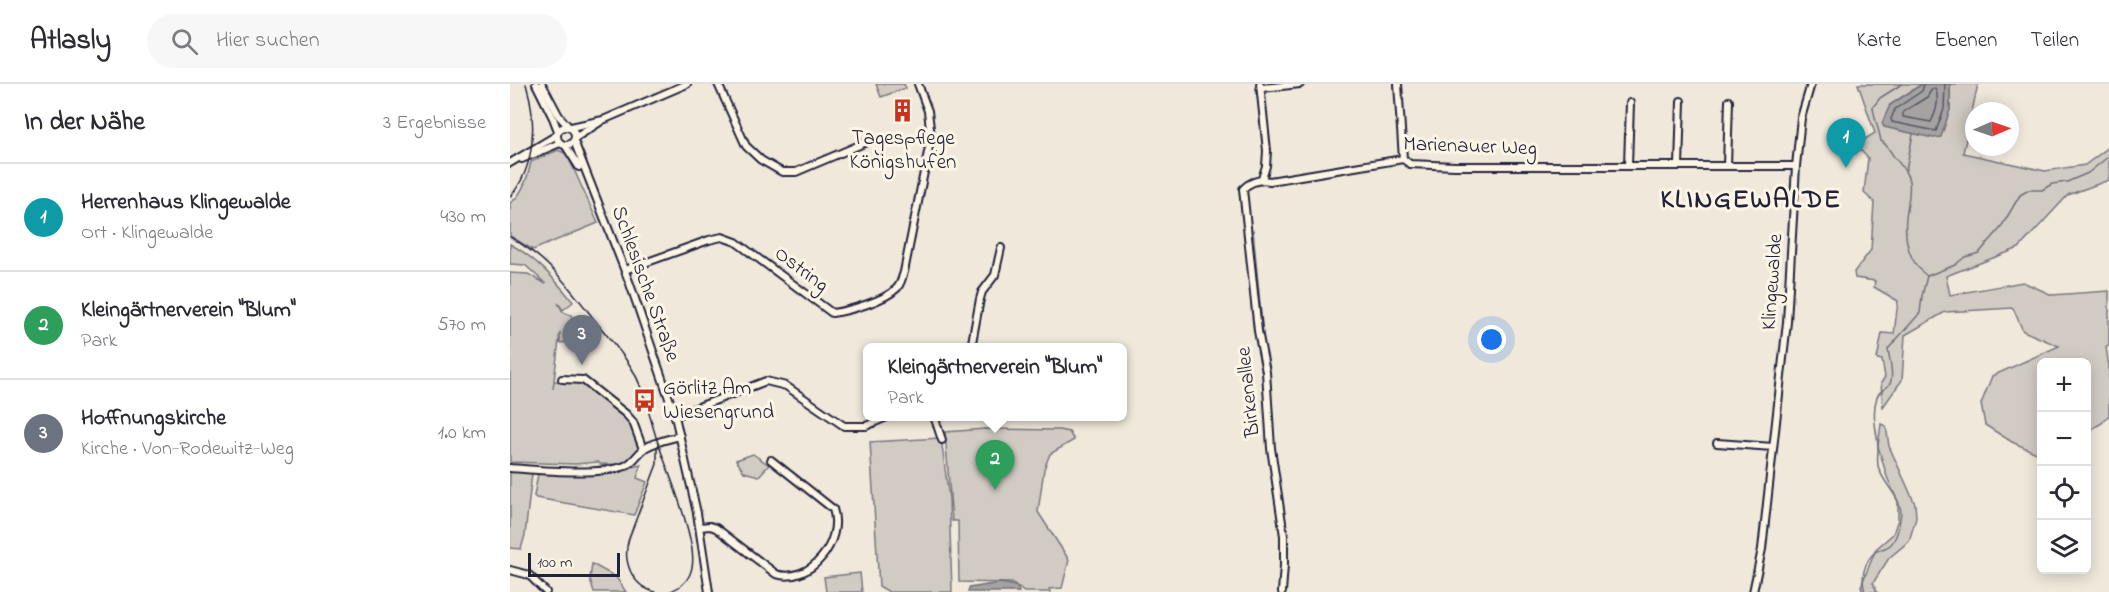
<!DOCTYPE html>
<html lang="de">
<head>
<meta charset="utf-8">
<style>
  body { margin:0; font-family:"Indie Flower",sans-serif; background:#f7f7f7; color:#2b2b33 }
  .controls { position:absolute; right:18px; bottom:18px; display:grid; overflow:hidden; border-radius:9px; box-shadow:0 3px 15px #0003 }
  .controls button { width:54px; height:54px; display:grid; place-items:center; padding:0; border:0; border-bottom:2px solid #e1e1e2; background:#fff; color:#2b2b33; font:30px sans-serif }
  .compass { position:absolute; left:1455px; top:18px; width:54px; height:54px; border-radius:50%; background:#fff; box-shadow:0 3px 15px #0003; rotate:88deg }
  .scale { position:absolute; left:18px; bottom:15px; width:92px; box-sizing:border-box; padding-left:6px; border:3px solid #22223b; border-top:0; font-size:16px; line-height:21px; white-space:nowrap; color:#22223b; -webkit-text-stroke:4px #fcf5e5; paint-order:stroke }
  .you { position:absolute; left:982px; top:256px; width:21px; height:21px; margin:-15px; border:4px solid #fff; border-radius:50%; background:#1a73e8; box-shadow:0 0 0 9px #1a73e833 }
  .badge { display:grid; place-items:center; width:39px; height:39px; border-radius:50%; background:#c8321e; color:#fff; font-size:20px; font-weight:700 }
  .pin { position:absolute; translate:-50% -50px; filter:drop-shadow(0 2px 3px #0008) }
  .pin::after { content:''; position:absolute; top:32px; width:21px; height:18px; background:inherit; clip-path:polygon(0 0,100% 0,50% 100%) }
  .popup { position:absolute; left:353px; top:259px; width:264px; height:78px; box-sizing:border-box; display:grid; place-content:center; border-radius:9px; background:#fff; filter:drop-shadow(0 2px 4px #0005); font-size:20px; white-space:nowrap; color:#7c7c81 }
  .popup b { font-size:22px; color:#2b2b33 }
  .popup::after { content:''; position:absolute; left:50%; top:100%; margin-left:-12px; border:12px solid transparent; border-top-color:#fff }
  .list { margin:0; padding:0; list-style:none }
  h2 { display:flex; justify-content:space-between; align-items:center; height:78px; margin:0; padding:0 24px; font-size:26px }
  h2 small { font-size:20px; font-weight:400; color:#7c7c81 }
  .list li { display:grid; grid-template-columns:39px 1fr auto; gap:18px; align-items:center; box-sizing:border-box; height:108px; padding:0 24px; border-top:2px solid #e1e1e2 }
  .list b { display:block; font-size:22px; white-space:nowrap }
  .list p { margin:0; font-size:20px; white-space:nowrap; color:#7c7c81 }
  .list em { font-size:20px; font-style:normal; color:#7c7c81 }
  .icon { flex:none; width:33px; height:33px; fill:none; stroke:currentColor; stroke-width:2; stroke-linecap:round; stroke-linejoin:round }
  .map { position:relative; flex:none; width:1599px; height:508px; overflow:hidden }
  header { display:flex; align-items:center; gap:36px; box-sizing:border-box; height:84px; padding:0 30px; background:#fff; border-bottom:2px solid #e1e1e2 }
  header strong { font-size:28px }
  nav { display:flex; gap:33px; margin-inline-start:auto; font-size:21px }
  .search { width:420px; height:54px; background:#f7f7f7; display:flex; align-items:center; gap:15px; box-sizing:border-box; padding:0 21px; border-radius:33px; color:#7c7c81; font-size:22px }
  main { display:flex }
  aside { flex:1; background:#fff }
  .map>svg:first-child { display:block }
  .green { fill:#d1cbc3; stroke:#7a767f; stroke-width:1.5 }
  .water { fill:#a6a2a2; stroke:#716f79; stroke-width:1.5 }
  .lines { fill:none; stroke-linecap:round; stroke-linejoin:round }
  .shore { stroke:#575564; stroke-width:1.5 }
  .stream { stroke:#716f79; stroke-width:1.5 }
  .street-casing { stroke:#22223b; stroke-width:10 }
  .street { stroke:#fcf5e5; stroke-width:6 }
  .tram { stroke:#22223b; stroke-width:1.5 }
  .labels { text-anchor:middle; dominant-baseline:central; stroke-width:6; stroke-linejoin:round; paint-order:stroke }
  .poi-label { font-size:21px; fill:#22223b; stroke:#fcf5e5 }
  .street-label { font-size:21px; fill:#22223b; stroke:#fcf5e5 }
  .district-label { font-size:27px; font-weight:bold; letter-spacing:1.5px; fill:#22223b; stroke:#fcf5e5 }
</style>
</head>
<body>
<header>
<strong>Atlasly</strong>
<div class="search"><svg class="icon" aria-label="search" viewBox="0 0 24 24"><circle cx="10" cy="10" r="6"/><path d="M15 15l6 6"/></svg>Hier suchen</div>
<nav><a>Karte</a><a>Ebenen</a><a>Teilen</a></nav>
</header>
<main>
<aside>
<h2>In der Nähe<small>3 Ergebnisse</small></h2>
<ul class="list">
<li><span class="badge" style="background:#0f9aa8">1</span><div><b>Herrenhaus Klingewalde</b><p>Ort · Klingewalde</p></div><em>430 m</em></li>
<li><span class="badge" style="background:#2e9e5b">2</span><div><b>Kleingärtnerverein &quot;Blum&quot;</b><p>Park</p></div><em>570 m</em></li>
<li><span class="badge" style="background:#6b7280">3</span><div><b>Hoffnungskirche</b><p>Kirche · Von-Rodewitz-Weg</p></div><em>1.0 km</em></li>
</ul>
</aside>
<div class="map">
<svg width="1599" height="508" viewBox="0 0 1599 508">
  <rect width="100%" height="100%" fill="#efe8db"/>
  <filter id="ink" filterUnits="userSpaceOnUse"><feTurbulence type="fractalNoise" baseFrequency=".0167" numOctaves="2"/><feDisplacementMap in="SourceGraphic" scale="12" xChannelSelector="R" yChannelSelector="G"/><feConvolveMatrix kernelMatrix="1 2 1 2 8 2 1 2 1" color-interpolation-filters="sRGB"/></filter>
  <g filter="url(#ink)">
    <g class="green">
      <polygon points="366,0 394,0 396,4 371,13"/>
      <polygon points="1348,0 1412,0 1380,21 1440,26 1440,0 1468,0 1453,69 1535,87 1575,81 1599,63 1599,96 1558,111 1509,164 1436,192 1440,211 1513,198 1542,211 1599,207 1599,262 1596,263 1599,283 1599,331 1592,339 1577,348 1576,278 1532,278 1531,371 1502,358 1475,341 1471,320 1482,292 1549,262 1513,247 1503,224 1435,228 1395,251 1392,296 1373,323 1371,299 1375,293 1372,276 1367,275 1372,249 1384,250 1388,217 1364,203 1365,197 1345,194 1344,188 1361,166 1364,118 1354,109 1358,74 1349,65 1355,55 1365,49"/>
      <path d="M48 66 57 70 88 139 23 166 0 152V119C12 112 18 92 21 78Z"/>
      <path d="M0 160C26 174 45 195 63 218L53 226 48 219 53 228 61 231 73 252 68 257 50 259V248L43 305 44 297 73 298 120 338 129 366C116 382 111 381 90 380L88 378 65 380 0 378V189L18 190 36 200 15 181 0 180Z"/>
      <polygon points="1371,340 1376,342 1379,362 1405,420 1406,434 1399,457 1379,474 1363,499 1367,508 1353,508 1351,502 1366,465 1383,450 1388,435 1388,418 1377,393 1368,362"/>
      <polygon points="475,345 549,346 559,348 564,356 540,370 534,385 528,428 559,476 552,504 539,505 540,508 514,508 502,499 449,498 448,437 442,437 435,348"/>
      <polygon points="431,354 439,415 442,508 379,508 369,502 360,358"/>
      <polygon points="243,370 259,381 249,392 234,388 226,376"/>
      <path d="M131 381 127 394 137 398 124 431 26 414 24 412 28 390C63 390 97 389 131 381Z"/>
      <polygon points="0,387 22,389 15,451 11,465 0,464"/>
      <polygon points="82,480 106,493 116,508 84,508 80,495"/>
      <polygon points="350,489 352,508 316,508 314,493"/>
    </g>
    <g class="water">
      <polygon points="1412,0 1440,0 1440,26 1431,53 1423,54 1374,43 1372,39 1380,21"/>
      <polygon points="490,499 502,501 507,503 509,508 458,508 459,504"/>
    </g>
    <g class="lines">
      <g class="shore">
        <polyline points="1414,0 1412,7 1385,25 1381,35 1382,38 1426,47 1434,25 1435,0"/>
        <path d="M1425 4C1430 15 1426 28 1421 38L1393 33V28L1417 13 1422 5Z"/>
      </g>
      <g class="stream">
        <polyline points="1396,86 1403,50"/>
        <polyline points="743,146 754,262"/>
        <polyline points="1417,192 1445,181 1455,173 1469,169 1490,145 1510,111 1519,106 1532,106 1542,100 1557,98 1578,89 1599,72"/>
        <path d="M1355 508C1351 495 1353 480 1364 469 1368 465 1376 465 1380 461 1386 456 1389 443 1390 435 1395 414 1373 402 1368 382 1367 376 1368 369 1368 363 1367 346 1361 331 1367 313 1370 305 1375 306 1379 301 1385 293 1379 274 1378 265L1410 229 1412 212 1417 192C1399 179 1394 156 1396 134 1397 121 1401 111 1399 97 1397 88 1391 81 1385 74 1379 67 1379 62 1371 57 1369 46 1364 33 1363 23L1370 14 1392 0"/>
      </g>
      <defs>
        <g id="street">
          <polyline points="26,0 43,34 48,47"/>
          <polyline points="32,0 49,32 58,42"/>
          <polyline points="208,0 236,62 251,76 272,88 286,88 359,57"/>
          <polyline points="750,0 757,67 756,82 752,95"/>
          <polyline points="888,0 893,75"/>
          <polyline points="752,4 790,0"/>
          <circle cx="56" cy="52" r="9"/>
          <polyline points="61,43 93,36 177,0"/>
          <polyline points="65,54 90,38"/>
          <polyline points="64,57 120,200 165,332 187,429 199,508"/>
          <polyline points="55,61 69,83"/>
          <polyline points="12,75 50,59"/>
          <polyline points="0,79 47,51"/>
          <polyline points="1118,81 1120,19"/>
          <polyline points="1169,82 1171,17"/>
          <polyline points="1217,82 1219,17"/>
          <path d="M115 186 199 156 212 153 226 158 322 229C338 227 374 217 386 205 391 201 392 193 394 188L421 53 418 27 408 0"/>
          <polyline points="461,264 470,215 472,208 485,191 491,164"/>
          <polyline points="52,295 73,296 116,330 123,338 133,365"/>
          <polyline points="165,332 256,297 276,302 334,342 356,342 379,332"/>
          <polyline points="424,332 432,356"/>
          <polyline points="1207,359 1263,363"/>
          <path d="M0 384C29 386 89 392 115 382 124 378 128 369 135 364 146 357 159 355 170 352"/>
          <path d="M190 443 200 442 206 444 266 490C300 501 334 457 323 425L261 376"/>
          <polyline points="0,486 19,491 36,508"/>
          <path d="M772 508 774 481V452L761 364 756 288 748 247 733 105C741 97 750 95 760 97L893 75 900 80 945 82H1286"/>
          <polyline points="1243,508 1252,465 1277,238 1286,82 1291,34 1301,0"/>
        </g>
      </defs>
      <use href="#street" class="street-casing"/>
      <use href="#street" class="street"/>
      <g class="tram">
        <path d="M0 113C26 83 27 36 16 0"/>
        <path d="M0 153C39 175 60 204 87 239 98 253 111 267 121 283 134 304 139 332 147 356 156 383 188 458 182 483 180 496 170 504 158 508"/>
        <path d="M145 508C121 502 112 476 119 454L147 380V363"/>
      </g>
    </g>
  </g>
  <defs>
    <symbol id="building-bare" viewBox="-9 -9 18 18"><path d="M-4-6H4V6H1V3H-1V6H-4ZM-2.5-4.3h1.7v1.8h-1.7ZM.8-4.3h1.7v1.8H.8ZM-2.5-1h1.7V.8h-1.7ZM.8-1h1.7V.8H.8Z" fill="#c8321e" stroke="#fcf5e5" stroke-width="2.5" paint-order="stroke"/></symbol>
    <symbol id="bus-bare" viewBox="-9 -9 18 18"><path d="M-5-6H5V4H4V6H2V4H-2V6H-4V4H-5ZM-3.5-4V0h7V-4ZM-3.5 1.2v1.5H-2V1.2ZM2 1.2v1.5H3.5V1.2Z" fill="#c8321e" stroke="#fcf5e5" stroke-width="2.5" paint-order="stroke"/></symbol>
  </defs>
  <g fill-rule="evenodd">
    <use href="#building-bare" x="376" y="10" width="33" height="33"/>
    <use href="#bus-bare" x="118" y="300" width="33" height="33"/>
  </g>
  <g class="labels">
    <g class="poi-label">
      <text x="393" y="55">Tagespflege<tspan x="393" dy="24">Königshufen</tspan></text>
      <text x="153" y="305" text-anchor="start">Görlitz Am<tspan x="153" dy="24">Wiesengrund</tspan></text>
    </g>
    <g class="street-label">
      <text transform="translate(960 63) rotate(2)">Marienauer Weg</text>
      <text transform="translate(291 186) rotate(37)">Ostring</text>
      <text transform="translate(1263 198) rotate(-86)">Klingewalde</text>
      <text transform="translate(135 200) rotate(70)">Schlesische Straße</text>
      <text transform="translate(739 308) rotate(-96)">Birkenallee</text>
    </g>
    <g class="district-label">
      <text x="1241" y="116">KLINGEWALDE</text>
    </g>
  </g>
</svg>
<div class="controls">
<button>+</button>
<button>−</button>
<button><svg class="icon" aria-label="locate" viewBox="0 0 24 24"><circle cx="12" cy="12" r="6"/><path d="M12 2v4M12 18v4M2 12h4M18 12h4"/></svg></button>
<button><svg class="icon" aria-label="layers" viewBox="0 0 24 24"><path d="M12 4l9 5-9 5-9-5zM3 14l9 5 9-5"/></svg></button>
</div>
<svg class="compass" viewBox="-18 -18 36 36"><path d="M0-13l5 13h-10z" fill="#e53935"/><path d="M0 13l5-13h-10z" fill="#7c7c81"/></svg>
<div class="scale">100 m</div>
<div class="you"></div>
<div class="pin badge" style="left:1336px;top:84px;background:#0f9aa8">1</div>
<div class="pin badge" style="left:485px;top:406px;background:#2e9e5b">2</div>
<div class="popup"><b>Kleingärtnerverein &quot;Blum&quot;</b>Park</div>
<div class="pin badge" style="left:72px;top:281px;background:#6b7280">3</div>
</div>
</main>
</body>
</html>
